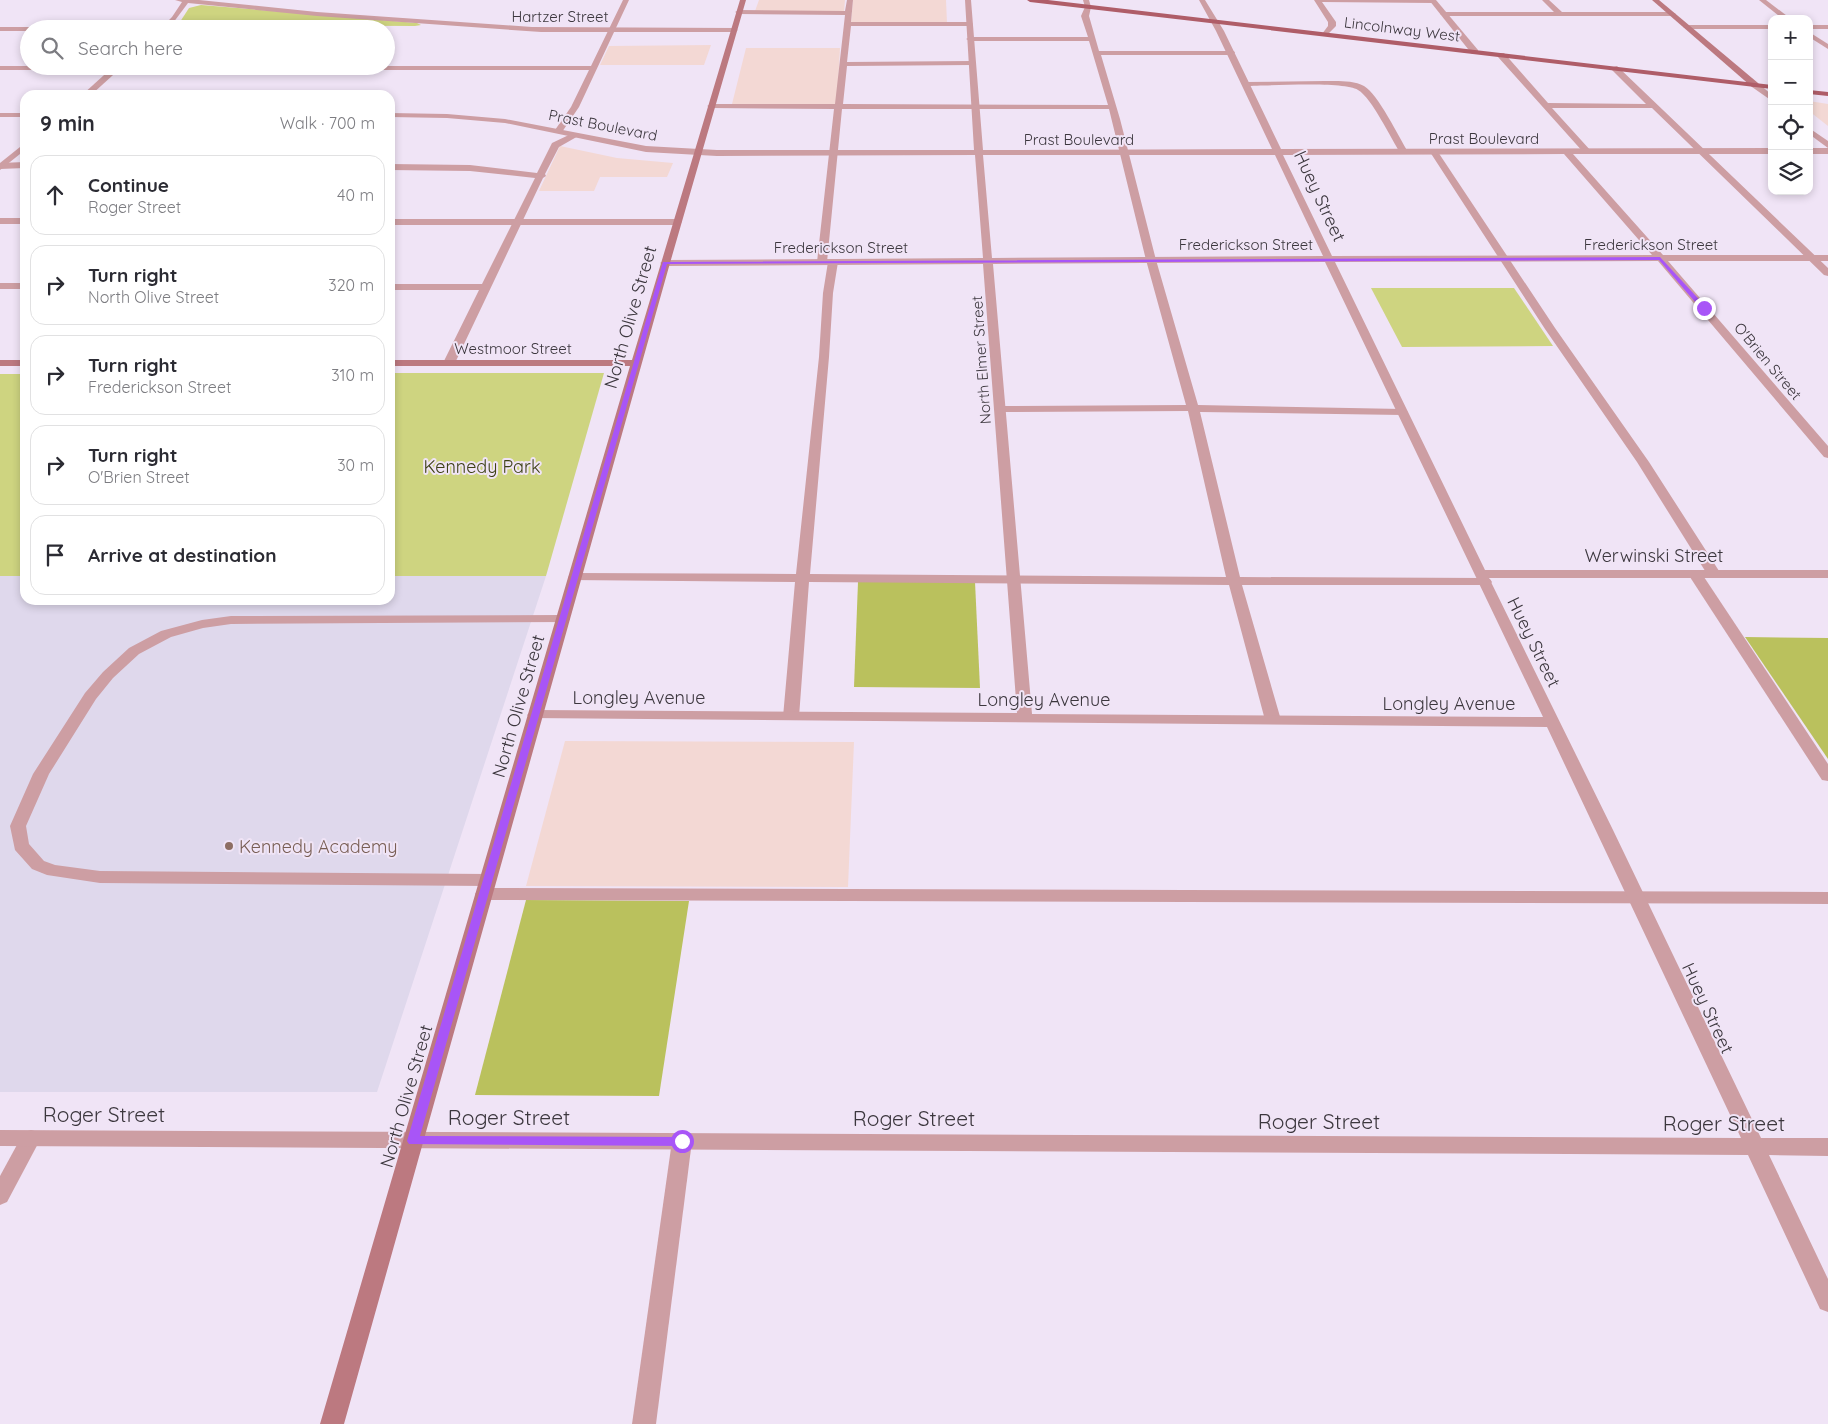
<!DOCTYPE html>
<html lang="en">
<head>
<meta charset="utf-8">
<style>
  body { margin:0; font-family:Quicksand,sans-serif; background:#f7f7f7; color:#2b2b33 }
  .controls { position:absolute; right:15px; top:15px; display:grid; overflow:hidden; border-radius:10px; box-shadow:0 2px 8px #0003 }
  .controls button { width:45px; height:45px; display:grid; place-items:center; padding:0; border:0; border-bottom:1px solid #e1e1e2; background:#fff; color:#2b2b33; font:25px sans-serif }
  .stop { position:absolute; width:15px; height:15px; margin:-11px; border:4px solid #a855f7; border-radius:50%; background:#fff }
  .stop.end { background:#a855f7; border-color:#fff; box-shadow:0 1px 5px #0008 }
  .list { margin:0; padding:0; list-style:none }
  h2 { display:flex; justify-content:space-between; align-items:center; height:65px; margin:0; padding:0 20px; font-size:21px }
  h2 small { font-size:16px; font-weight:400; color:#7c7c81 }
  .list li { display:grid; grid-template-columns:32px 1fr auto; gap:15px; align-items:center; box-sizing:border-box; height:80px; margin:0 10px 10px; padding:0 10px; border:1px solid #e1e1e2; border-radius:15px }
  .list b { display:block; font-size:19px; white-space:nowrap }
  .list p { margin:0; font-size:16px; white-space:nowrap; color:#7c7c81 }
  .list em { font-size:16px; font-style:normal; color:#7c7c81 }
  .icon { flex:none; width:28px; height:28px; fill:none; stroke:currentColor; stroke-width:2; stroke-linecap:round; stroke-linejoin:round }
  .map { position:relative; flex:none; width:1828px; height:1424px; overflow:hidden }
  .search { position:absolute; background:#fff; box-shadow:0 2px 8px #0003; left:20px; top:20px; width:375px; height:55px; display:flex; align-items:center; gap:12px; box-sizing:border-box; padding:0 18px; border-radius:28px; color:#7c7c81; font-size:19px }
  .panel { position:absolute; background:#fff; box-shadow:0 2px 8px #0003; left:20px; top:90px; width:375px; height:515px; border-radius:15px }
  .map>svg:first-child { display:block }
  .commercial { fill:#f3d8d4 }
  .education { fill:#dfd8ec }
  .green { fill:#ced480 }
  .forest { fill:#bac15d }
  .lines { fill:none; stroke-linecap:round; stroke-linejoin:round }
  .lane { fill:#cd9ea3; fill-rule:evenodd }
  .street { fill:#cd9ea3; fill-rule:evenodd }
  .secondary { fill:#bc7980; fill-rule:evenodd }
  .primary { fill:#af5d68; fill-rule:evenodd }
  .route { fill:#a855f7 }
  .education-dot { fill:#8d6e63; stroke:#f0e4f6; stroke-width:2 }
  .labels { text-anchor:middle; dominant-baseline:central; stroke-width:4; stroke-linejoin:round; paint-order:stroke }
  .far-street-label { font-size:15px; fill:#3c373e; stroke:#f0e4f6 }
  .street-label { font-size:18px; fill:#3c373e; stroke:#f0e4f6 }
  .park-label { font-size:18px; fill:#3d4016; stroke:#f0e4f6 }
  .education-label { font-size:18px; fill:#785e54; stroke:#f0e4f6; text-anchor:start }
  .near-street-label { font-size:21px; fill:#3c373e; stroke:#f0e4f6 }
</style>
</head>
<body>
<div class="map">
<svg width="1828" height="1424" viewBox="0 0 1828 1424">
  <rect width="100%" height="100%" fill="#f0e4f6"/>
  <g class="commercial">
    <polygon points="759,0 845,0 844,12 755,11"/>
    <polygon points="853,0 946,0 947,23 851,23"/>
    <polygon points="711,45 704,65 600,65 609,46"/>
    <polygon points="746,48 840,48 837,104 732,104"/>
    <polygon points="1809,101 1828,104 1828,126 1809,111"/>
    <polygon points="560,146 617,158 673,163 667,177 600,177 594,191 539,191"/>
    <polygon points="565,741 854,742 848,887 526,886"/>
  </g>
  <polygon class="education" points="0,576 25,576 25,600 390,600 390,576 546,576 377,1092 0,1092"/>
  <g class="green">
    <polygon points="201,5 417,23 421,25 415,26 178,25 189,8"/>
    <polygon points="1371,288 1514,288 1553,346 1402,347"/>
    <polygon points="390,373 604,373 546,576 390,576"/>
    <rect x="0" y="374" width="25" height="202"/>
  </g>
  <g class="forest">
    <polygon points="858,582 975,582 980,688 854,687"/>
    <polygon points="1745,637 1828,638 1828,759"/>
    <polygon points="526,900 689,901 659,1096 475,1095"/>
  </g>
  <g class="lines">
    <g class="lane">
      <polygon points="623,0 629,0 579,107 562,132 559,133 555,130 571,107 589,70 0,70 0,66 591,66"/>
      <polygon points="847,0 853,0 851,22 969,22 973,24 969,26 851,26 847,62 972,61 976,63 972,65 847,66 843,104 1108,105 1089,41 970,41 966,39 970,37 1088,37 1081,16 1085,7 1083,0 1089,0 1091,7 1089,16 1099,51 1234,51 1235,53 1231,55 1101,55 1120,119 1156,260 1198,405 1402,409 1408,412 1402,415 1200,412 1240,577 1485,578 1490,579 1492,582 1490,585 1242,585 1281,720 1278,723 1268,723 1265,720 1229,585 809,582 799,717 796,720 786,720 783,717 795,582 570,580 568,577 575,573 796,574 819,357 823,293 828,262 833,259 838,262 833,293 829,357 810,574 1226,577 1188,411 1000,412 994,409 1000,406 1186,405 1146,260 1109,109 842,109 827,262 822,265 817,262 834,109 711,108 707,106 711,104 835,104 845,15 739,14 735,12 739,10 845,11"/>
      <polygon points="1314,0 1436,0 1436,1 1433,3 1322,2 1336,22 1336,26 1326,36 1322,34 1328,26 1328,22"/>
      <polygon points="1542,0 1549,0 1562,12 1672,12 1676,14 1672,16 1444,16 1440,14 1444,12 1554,12"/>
      <polygon points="1759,0 1766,0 1791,19 1783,19"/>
      <polygon points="1809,32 1828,44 1828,49 1809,37"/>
      <polygon points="1498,53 1504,53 1548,103 1646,104 1610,68 1617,66 1828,268 1828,276 1824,275 1652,108 1552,108 1591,151 1584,153 1498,57"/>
      <path d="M1325 81C1337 81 1353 80 1364 86 1378 94 1399 137 1408 152L1407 154H1401C1391 139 1372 98 1358 90 1343 81 1267 86 1246 86L1242 84 1246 82Z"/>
      <polygon points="573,133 580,135 559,147 545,174 546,176 543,178 455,363 453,365 445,365 443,363 479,290 390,290 390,284 482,284 535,178 470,171 390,170 390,164 470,165 537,173 552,143"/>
      <polygon points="1434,149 1438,152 1555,328 1649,462 1721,574 1719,577 1714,578 1707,574 1637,462 1545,329 1430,152"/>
      <polygon points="25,162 25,168 0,169 0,163"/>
      <rect x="0" y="283" width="25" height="6"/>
      <polygon points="1695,570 1702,574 1828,764 1828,781 1822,780 1688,574"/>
      <polygon points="563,615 570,619 568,622 231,624 203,628 171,637 139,654 113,678 96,699 49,774 26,826 29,844 44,861 55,865 100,871 488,874 494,876 496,880 494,884 488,886 100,883 47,875 32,869 15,850 10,826 33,774 85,693 103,672 129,648 161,631 202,620 231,616"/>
      <polygon points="484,888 1828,892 1828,904 484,900 478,898 475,894 478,890"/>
      <polygon points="31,1130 38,1132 41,1138 7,1202 0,1205 0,1176 24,1132"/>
      <polygon points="682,1133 689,1135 692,1141 656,1424 632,1424 672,1141 675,1135"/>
    </g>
    <g class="street">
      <polygon points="175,0 199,0 317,12 532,27 734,28 738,30 734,32 541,32 317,16 188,3 170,27 187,27 190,29 111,29 114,27 162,27 172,17 182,2"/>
      <path d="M965 0H971L983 150 1272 149 1216 31 1199 0H1205L1224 31 1281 149 1772 148V154H1573L1663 255H1828V261H1668L1828 446V458L1824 457 1658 261 1335 262 1485 570H1828V578H1489L1613 830 1761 1138H1828V1156L1769 1155 1828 1279V1312L1820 1309 1748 1155 0 1146V1130L1741 1138 1547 727 530 718 527 715 530 712 535 710 1017 713 983 264 665 266 660 263 665 260 983 258 975 155 717 156 646 152 505 123 447 118 390 117V113L447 114 505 119 646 146 717 150H974ZM1564 154 1652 255 1332 256 1283 155ZM983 155H1275L1323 256 992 258ZM1325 262 1543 717 1032 714 993 264Z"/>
      <polygon points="1429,0 1436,0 1478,50 1478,54 1472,54"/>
      <polygon points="1684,25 1772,25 1772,29 1687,29 1683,27"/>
      <rect x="1809" y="25" width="19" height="4"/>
      <polygon points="0,27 29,27 32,29 29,29 29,31 0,31"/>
      <polygon points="114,66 123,66 91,95 82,95"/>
      <polygon points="1752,83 1758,83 1772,95 1772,101 1752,87"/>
      <rect x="0" y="113" width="25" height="4"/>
      <polygon points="1809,128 1828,141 1828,148 1809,134"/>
      <polygon points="25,143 25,150 0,170 0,163"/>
      <rect x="1809" y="148" width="19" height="6"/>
      <rect x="0" y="218" width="25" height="6"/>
      <polygon points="390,219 677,219 682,222 677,225 390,225"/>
    </g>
    <g class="secondary">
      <polygon points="740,0 746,0 670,263 344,1424 320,1424 630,366 390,366 390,360 632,360"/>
      <polygon points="1652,0 1659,0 1758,83 1758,87 1752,87"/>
      <rect x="0" y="360" width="25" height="6"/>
    </g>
    <g class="primary">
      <polygon points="1027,0 1048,0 1772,85 1772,89 1030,2"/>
      <polygon points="1809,90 1828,92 1828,96 1809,94"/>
    </g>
  </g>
  <polygon class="route" points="1660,257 1706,307 1706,310 1702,310 1659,260 667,264 420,1136 682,1137 688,1141 682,1146 409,1144 407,1141 663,262"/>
  <circle class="education-dot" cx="229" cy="846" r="5"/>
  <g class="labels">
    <g class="far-street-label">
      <text x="560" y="16">Hartzer Street</text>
      <text transform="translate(1402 29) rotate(7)">Lincolnway West</text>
      <text transform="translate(603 125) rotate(11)">Prast Boulevard</text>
      <text x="1484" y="138">Prast Boulevard</text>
      <text x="1079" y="139">Prast Boulevard</text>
      <text x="1246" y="244">Frederickson Street</text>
      <text x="1651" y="244">Frederickson Street</text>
      <text x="841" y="247">Frederickson Street</text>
      <text x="513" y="348">Westmoor Street</text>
      <text transform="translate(981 360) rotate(-94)">North Elmer Street</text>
      <text transform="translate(1768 361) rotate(50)">O'Brien Street</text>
    </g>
    <g class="street-label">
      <text transform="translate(1320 196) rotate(65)">Huey Street</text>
      <text transform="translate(630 317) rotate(-74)">North Olive Street</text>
      <text x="1654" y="555">Werwinski Street</text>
      <text transform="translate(1534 642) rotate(64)">Huey Street</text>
      <text x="639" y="697">Longley Avenue</text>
      <text x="1044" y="699">Longley Avenue</text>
      <text x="1449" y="703">Longley Avenue</text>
      <text transform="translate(518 706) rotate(-74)">North Olive Street</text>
      <text transform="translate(1708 1008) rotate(65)">Huey Street</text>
      <text transform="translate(406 1096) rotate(-74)">North Olive Street</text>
    </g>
    <g class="park-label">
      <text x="482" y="466">Kennedy Park</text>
    </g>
    <g class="education-label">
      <text x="239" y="846">Kennedy Academy</text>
    </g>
    <g class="near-street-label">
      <text x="104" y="1114">Roger Street</text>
      <text x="509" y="1117">Roger Street</text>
      <text x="914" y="1118">Roger Street</text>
      <text x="1319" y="1121">Roger Street</text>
      <text x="1724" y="1123">Roger Street</text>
    </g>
  </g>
</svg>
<div class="controls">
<button>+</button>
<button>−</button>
<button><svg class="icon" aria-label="locate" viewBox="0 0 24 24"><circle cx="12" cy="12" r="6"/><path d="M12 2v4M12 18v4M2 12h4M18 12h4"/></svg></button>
<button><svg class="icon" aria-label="layers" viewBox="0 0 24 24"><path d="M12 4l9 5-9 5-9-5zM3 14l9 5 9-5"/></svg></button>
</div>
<div class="stop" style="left:682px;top:1141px"></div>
<div class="stop end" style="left:1704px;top:308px"></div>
<div class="search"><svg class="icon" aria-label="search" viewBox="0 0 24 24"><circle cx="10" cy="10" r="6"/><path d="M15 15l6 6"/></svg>Search here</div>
<section class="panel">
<h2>9 min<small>Walk · 700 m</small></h2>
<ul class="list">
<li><svg class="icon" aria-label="ahead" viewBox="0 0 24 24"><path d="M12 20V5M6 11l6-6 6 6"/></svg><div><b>Continue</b><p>Roger Street</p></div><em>40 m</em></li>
<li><svg class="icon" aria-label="right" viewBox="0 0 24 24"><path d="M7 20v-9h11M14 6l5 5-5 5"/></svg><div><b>Turn right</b><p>North Olive Street</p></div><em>320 m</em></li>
<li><svg class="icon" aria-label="right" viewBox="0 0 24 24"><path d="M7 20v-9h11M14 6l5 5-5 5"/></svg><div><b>Turn right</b><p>Frederickson Street</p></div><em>310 m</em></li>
<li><svg class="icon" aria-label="right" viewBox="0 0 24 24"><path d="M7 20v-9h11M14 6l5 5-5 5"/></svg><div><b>Turn right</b><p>O'Brien Street</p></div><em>30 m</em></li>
<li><svg class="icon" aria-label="arrive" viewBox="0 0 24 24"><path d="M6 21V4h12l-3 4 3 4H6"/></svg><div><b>Arrive at destination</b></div></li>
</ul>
</section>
</div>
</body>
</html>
